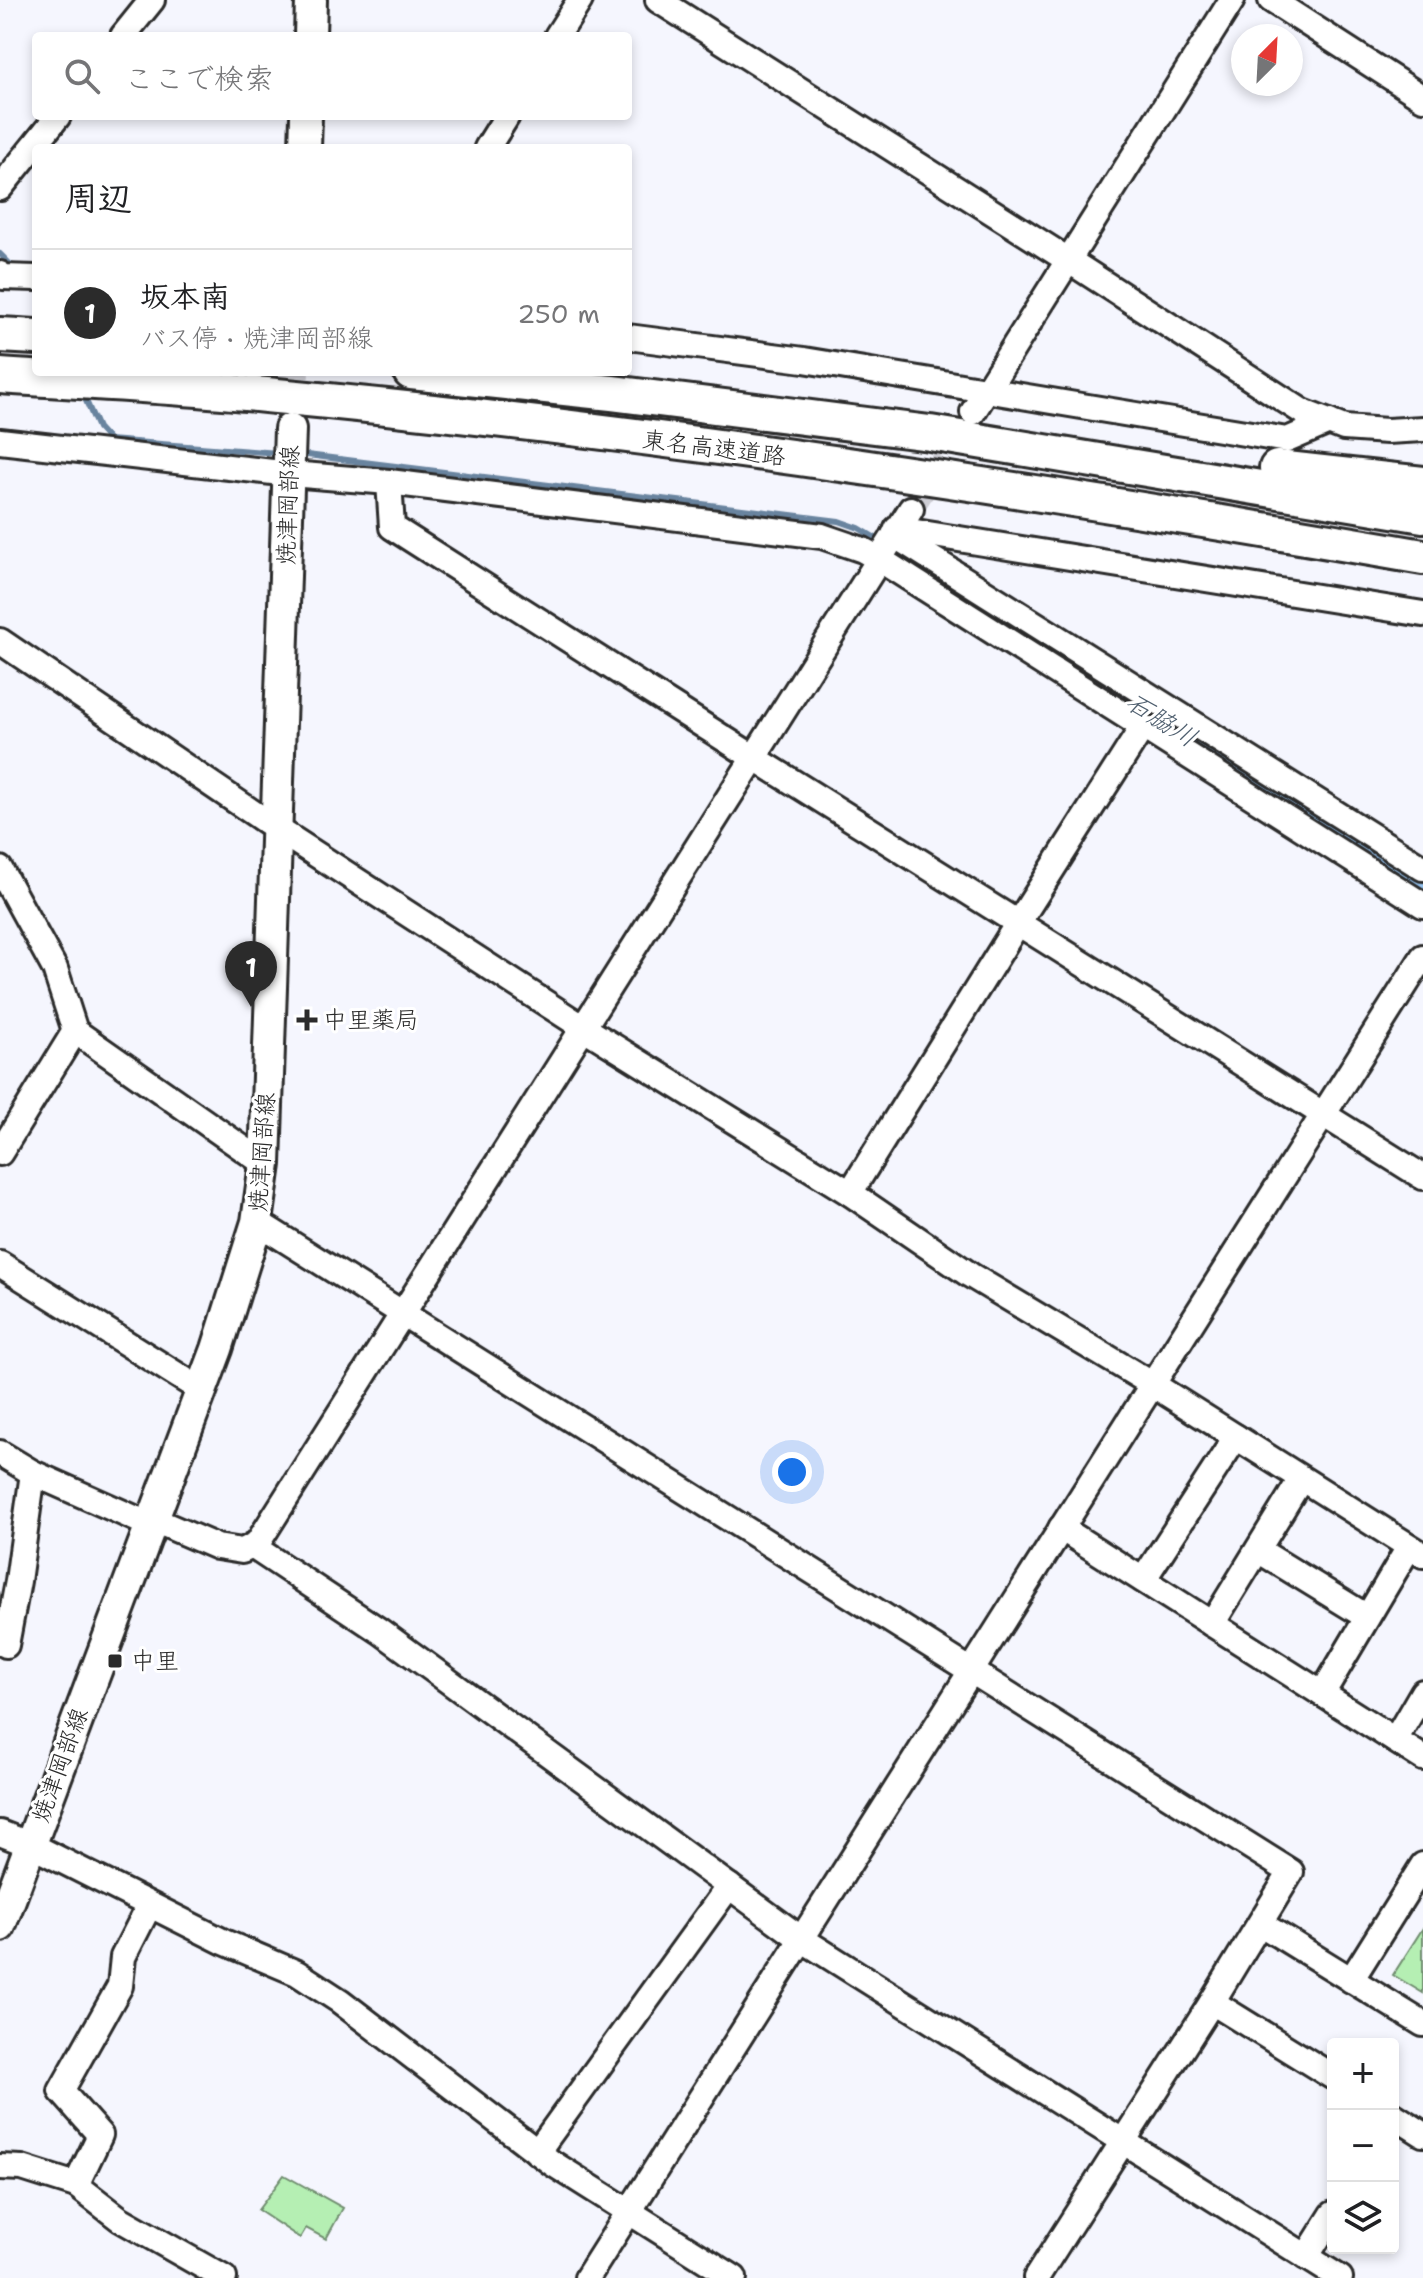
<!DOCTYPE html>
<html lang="ja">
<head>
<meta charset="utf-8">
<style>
  body { margin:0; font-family:"Shantell Sans","Klee One",sans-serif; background:#f6f6f6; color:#202124 }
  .controls { position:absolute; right:24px; bottom:24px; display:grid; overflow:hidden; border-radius:8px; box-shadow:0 4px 12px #0003 }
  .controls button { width:72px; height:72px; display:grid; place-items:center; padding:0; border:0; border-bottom:2px solid #e0e0e0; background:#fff; color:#202124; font:40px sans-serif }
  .compass { position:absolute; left:1231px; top:24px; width:72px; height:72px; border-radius:50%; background:#fff; box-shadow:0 4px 12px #0003; rotate:24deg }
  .you { position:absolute; left:792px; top:1472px; width:28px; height:28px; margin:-20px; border:6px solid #fff; border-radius:50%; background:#1a73e8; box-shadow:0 0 0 12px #1a73e833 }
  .badge { display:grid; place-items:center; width:52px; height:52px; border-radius:50%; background:#2b2b2b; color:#fff; font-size:26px; font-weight:700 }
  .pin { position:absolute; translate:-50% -66px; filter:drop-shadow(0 2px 4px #0008) }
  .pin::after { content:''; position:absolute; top:42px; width:28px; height:24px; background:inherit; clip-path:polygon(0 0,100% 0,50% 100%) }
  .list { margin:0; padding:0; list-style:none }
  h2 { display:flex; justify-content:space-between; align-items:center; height:104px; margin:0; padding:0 32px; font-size:34px }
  h2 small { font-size:26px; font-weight:400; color:#757577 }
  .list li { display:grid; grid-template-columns:52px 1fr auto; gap:24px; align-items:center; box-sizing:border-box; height:128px; padding:0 32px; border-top:2px solid #e0e0e0 }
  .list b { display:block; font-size:30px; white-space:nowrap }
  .list p { margin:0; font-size:26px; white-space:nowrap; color:#757577 }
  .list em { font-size:26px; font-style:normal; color:#757577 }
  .icon { flex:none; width:44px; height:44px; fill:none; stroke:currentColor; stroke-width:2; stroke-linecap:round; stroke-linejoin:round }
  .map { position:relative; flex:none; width:1423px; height:2278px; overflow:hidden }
  .search { position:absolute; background:#fff; box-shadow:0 4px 12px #0003; left:32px; top:32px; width:600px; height:88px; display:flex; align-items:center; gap:20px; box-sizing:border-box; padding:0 28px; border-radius:8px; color:#757577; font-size:30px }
  .panel { position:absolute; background:#fff; box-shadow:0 4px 12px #0003; left:32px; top:144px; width:600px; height:232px; border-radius:8px }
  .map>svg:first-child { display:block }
  .green { fill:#b5efb3; stroke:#708d6f; stroke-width:2 }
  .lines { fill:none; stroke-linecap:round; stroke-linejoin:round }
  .stream { stroke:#69849f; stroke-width:6 }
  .river { stroke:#93c0ec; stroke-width:34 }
  .minor-tunnel { stroke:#cdcdd4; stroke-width:24; stroke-dasharray:24 12; stroke-linecap:butt }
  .major-tunnel { stroke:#cdcdd4; stroke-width:30; stroke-dasharray:30 15; stroke-linecap:butt }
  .minor-casing { stroke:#2b2b2b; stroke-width:30 }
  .major-casing { stroke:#2b2b2b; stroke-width:36 }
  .highway-casing { stroke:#2b2b2b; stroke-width:40 }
  .minor { stroke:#fff; stroke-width:24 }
  .major { stroke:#fff; stroke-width:30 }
  .highway { stroke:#fff; stroke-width:34 }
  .poi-dot { fill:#2b2b2b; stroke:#fff; stroke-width:3 }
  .labels { text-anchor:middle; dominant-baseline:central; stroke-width:6; stroke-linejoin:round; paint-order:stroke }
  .street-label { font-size:24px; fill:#2b2b2b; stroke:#fff }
  .poi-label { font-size:24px; fill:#2b2b2b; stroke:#fff; text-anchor:start }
  .water-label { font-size:26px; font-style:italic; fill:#4f5f6f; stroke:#fff }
</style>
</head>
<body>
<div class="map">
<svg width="1423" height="2278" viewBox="0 0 1423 2278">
  <rect width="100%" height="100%" fill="#f5f6fe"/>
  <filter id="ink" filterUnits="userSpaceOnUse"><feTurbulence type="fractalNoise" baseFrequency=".0125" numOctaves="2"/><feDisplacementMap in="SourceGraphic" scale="16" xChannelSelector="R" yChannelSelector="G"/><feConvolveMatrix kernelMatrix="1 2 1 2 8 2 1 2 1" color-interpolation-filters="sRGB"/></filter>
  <g filter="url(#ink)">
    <g class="green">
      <polygon points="1423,1928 1423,1993 1393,1975"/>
      <polygon points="284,2175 343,2208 326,2239 306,2228 300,2238 258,2210"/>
    </g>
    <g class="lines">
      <g class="stream">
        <polyline points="0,254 17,271"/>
        <polyline points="83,394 98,428 109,440 279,453"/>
        <polyline points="299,454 839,521 859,528 882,542"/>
      </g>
      <polyline class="river" points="902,554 1423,883"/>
      <polyline class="minor-tunnel" points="911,509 964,427"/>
      <polyline class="major-tunnel" points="291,422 294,372"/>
      <defs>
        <g id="minor">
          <polyline points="658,0 1068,260 1303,412 1344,428 1387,431 1423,429"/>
          <polyline points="1271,0 1423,98"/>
          <polyline points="123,36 152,0"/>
          <polyline points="557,36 580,0"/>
          <polyline points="487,148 507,116"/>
          <polyline points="0,188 58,116"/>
          <polyline points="0,274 3,277 36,278"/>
          <polyline points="628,337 804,360 1287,440 1329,422"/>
          <polyline points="973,412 1232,0"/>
          <polyline points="0,441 290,474 389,482 822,536 863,550 879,559 1423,905"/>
          <polyline points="389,482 392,527 753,757 1423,1177"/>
          <polyline points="897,529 1423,614"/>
          <polyline points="894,535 1423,868"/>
          <polyline points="0,641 277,829 584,1028 850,1193 970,1275 1152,1384 1423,1555"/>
          <polyline points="0,869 55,969 75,1031 265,1164"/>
          <polyline points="0,1153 75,1031"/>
          <polyline points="850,1193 1018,923 1142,728"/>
          <polyline points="257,1222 1291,1872 1212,2002 1036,2278"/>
          <polyline points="0,1264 201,1390"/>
          <polyline points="0,1453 33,1473 150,1525"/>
          <polyline points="152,1519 217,1547 242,1551 257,1544 911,509"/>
          <polyline points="1061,1528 1423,1758"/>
          <polyline points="252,1546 380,1631 800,1938 1340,2278"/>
          <polyline points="1258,1550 1367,1617"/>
          <polyline points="1143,1580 1236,1437"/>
          <polyline points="1212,1624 1301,1479"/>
          <polyline points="0,1641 6,1645 18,1581 33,1473"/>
          <polyline points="1322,1694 1409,1547"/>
          <polyline points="1395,1740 1423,1692"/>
          <polyline points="0,1833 31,1845 224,1942 297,1973 340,2001 552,2163 734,2278"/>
          <polyline points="1261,1924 1423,2024"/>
          <polyline points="1351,1980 1423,1865"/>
          <polyline points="1212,2002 1333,2077"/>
          <polyline points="1393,2115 1423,2134"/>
          <polyline points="537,2152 729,1886"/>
          <polyline points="0,2167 22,2168 76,2185 120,2219 224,2278"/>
          <polyline points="76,2185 100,2135 61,2091 120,1986 123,1957 149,1906"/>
          <polyline points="1306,2257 1333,2214"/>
          <polyline points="587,2278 1423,957"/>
        </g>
        <g id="major">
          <polyline points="310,36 311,0"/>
          <polyline points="305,148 306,116"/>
          <polyline points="0,1926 217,1349 257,1222 265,1164 290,429"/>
        </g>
        <g id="highway">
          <polyline points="0,335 36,337"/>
          <polyline points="411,372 612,393 930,433 1423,515"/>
          <path d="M0 376C89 382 178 386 266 395 654 431 1039 491 1423 557"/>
          <polyline points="1277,468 1423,484"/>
        </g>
      </defs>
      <use href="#minor" class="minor-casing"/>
      <use href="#major" class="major-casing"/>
      <use href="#highway" class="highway-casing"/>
      <use href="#minor" class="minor"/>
      <use href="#major" class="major"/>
      <use href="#highway" class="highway"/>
    </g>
  </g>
  <g class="poi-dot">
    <path d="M303 1008h8v8h8v8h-8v8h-8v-8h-8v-8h8z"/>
    <rect x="107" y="1653" width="16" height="16" rx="4"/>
  </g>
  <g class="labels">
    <g class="street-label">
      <text transform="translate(714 448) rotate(7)">東名高速道路</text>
      <text transform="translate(288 505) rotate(-88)">焼津岡部線</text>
      <text transform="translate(262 1152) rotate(-86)">焼津岡部線</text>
      <text transform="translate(60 1765) rotate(-70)">焼津岡部線</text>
    </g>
    <g class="poi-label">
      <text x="323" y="1020">中里薬局</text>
      <text x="131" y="1661">中里</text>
    </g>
    <g class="water-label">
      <text transform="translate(1162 719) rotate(32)">石脇川</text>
    </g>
  </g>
</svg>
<div class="controls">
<button>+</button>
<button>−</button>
<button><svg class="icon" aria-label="layers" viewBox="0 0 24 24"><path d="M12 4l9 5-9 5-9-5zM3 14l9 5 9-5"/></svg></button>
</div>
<svg class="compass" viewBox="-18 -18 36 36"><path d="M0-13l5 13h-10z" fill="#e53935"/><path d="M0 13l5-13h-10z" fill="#757577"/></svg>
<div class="you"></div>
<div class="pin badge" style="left:251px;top:1007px">1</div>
<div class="search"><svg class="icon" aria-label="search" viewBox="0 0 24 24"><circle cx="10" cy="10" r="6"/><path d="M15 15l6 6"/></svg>ここで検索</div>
<section class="panel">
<h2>周辺<small></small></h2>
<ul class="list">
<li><span class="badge">1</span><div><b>坂本南</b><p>バス停 · 焼津岡部線</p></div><em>250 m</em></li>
</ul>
</section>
</div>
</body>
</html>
